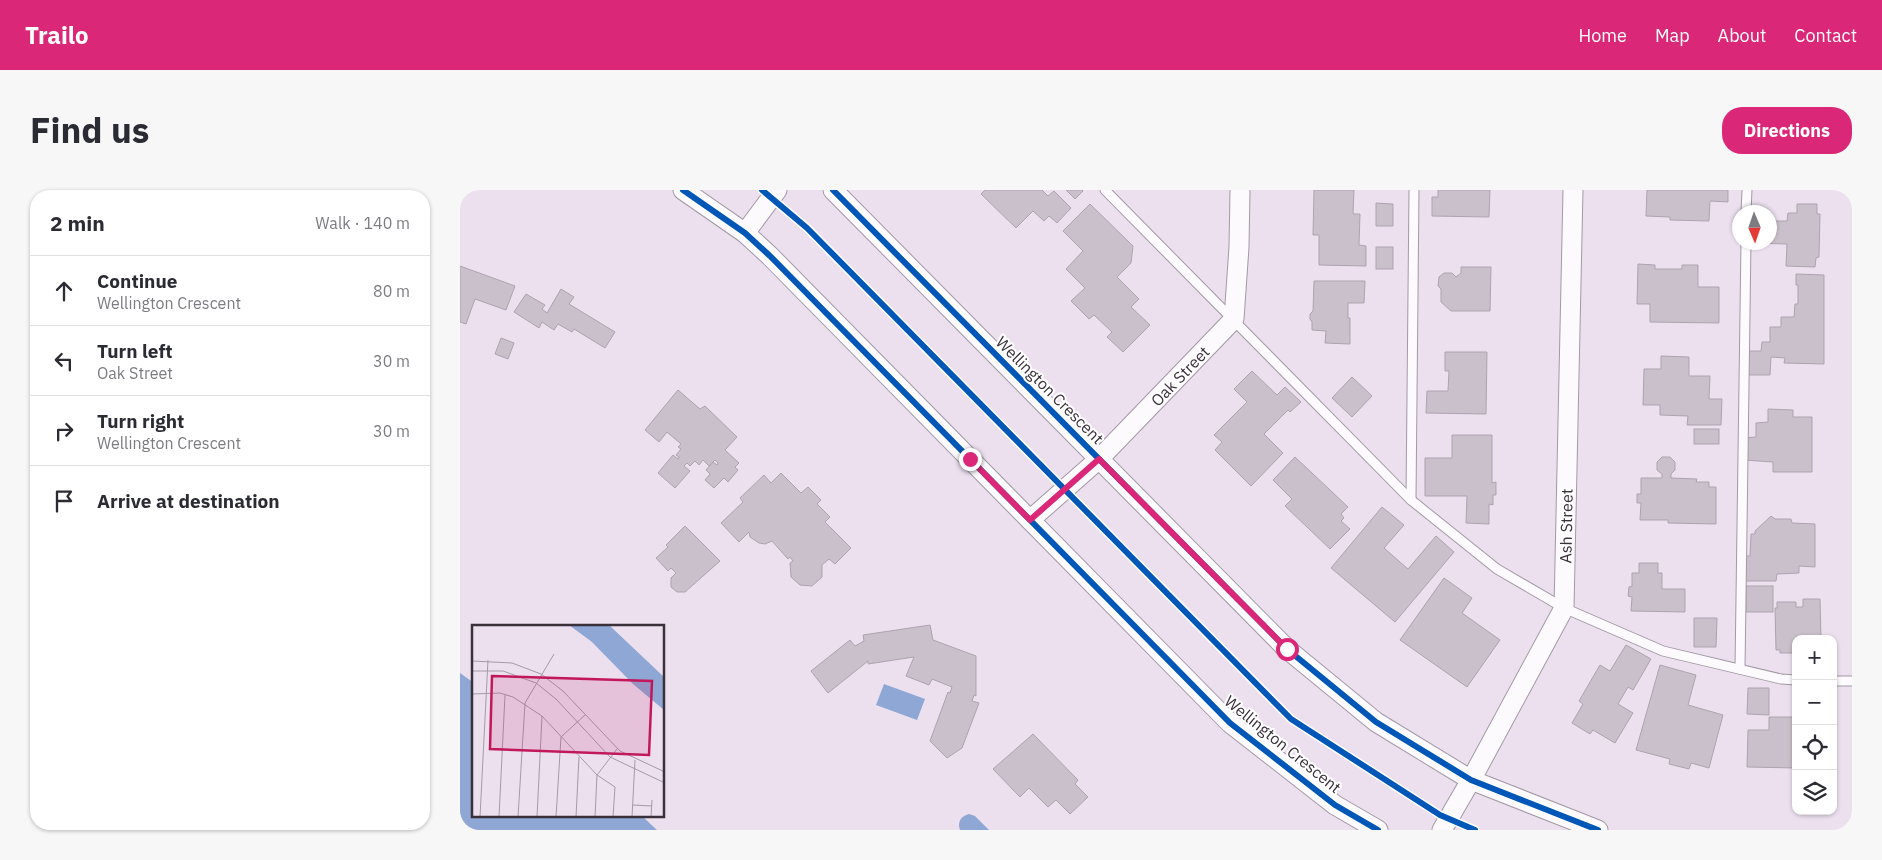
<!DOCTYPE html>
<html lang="en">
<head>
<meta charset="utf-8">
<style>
  body { margin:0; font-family:"IBM Plex Sans",sans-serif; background:#f7f7f7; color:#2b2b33 }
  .controls { position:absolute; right:15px; bottom:15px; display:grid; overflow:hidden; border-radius:10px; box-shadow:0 1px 4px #0004 }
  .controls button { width:45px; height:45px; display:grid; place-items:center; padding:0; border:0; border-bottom:1px solid #e1e1e2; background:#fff; color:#2b2b33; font:25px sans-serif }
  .compass { position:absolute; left:1272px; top:15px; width:45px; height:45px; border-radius:50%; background:#fff; box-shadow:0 1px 4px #0004; rotate:178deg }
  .stop { position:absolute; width:15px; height:15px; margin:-11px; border:4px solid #db2777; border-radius:50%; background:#fff }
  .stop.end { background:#db2777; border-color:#fff; box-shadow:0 1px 5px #0008 }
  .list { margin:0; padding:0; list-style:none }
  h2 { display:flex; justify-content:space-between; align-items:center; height:65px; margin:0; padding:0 20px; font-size:21px }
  h2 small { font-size:16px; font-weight:400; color:#7c7c81 }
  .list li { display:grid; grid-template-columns:32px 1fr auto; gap:15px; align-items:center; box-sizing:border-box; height:70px; padding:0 20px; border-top:1px solid #e1e1e2 }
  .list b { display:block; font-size:19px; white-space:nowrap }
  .list p { margin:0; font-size:16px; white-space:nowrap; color:#7c7c81 }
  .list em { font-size:16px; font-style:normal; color:#7c7c81 }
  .icon { flex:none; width:28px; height:28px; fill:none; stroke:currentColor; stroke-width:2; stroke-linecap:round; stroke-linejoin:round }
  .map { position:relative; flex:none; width:1392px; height:640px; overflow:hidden; border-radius:20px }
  header { display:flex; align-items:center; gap:30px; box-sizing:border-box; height:70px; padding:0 25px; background:#db2777; color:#fff }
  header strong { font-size:24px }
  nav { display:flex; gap:28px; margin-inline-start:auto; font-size:18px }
  .intro { display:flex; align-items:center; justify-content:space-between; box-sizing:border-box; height:120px; padding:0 30px }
  h1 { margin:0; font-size:35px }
  .button { padding:12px 22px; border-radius:20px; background:#db2777; color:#fff; font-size:18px; font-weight:700 }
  main { display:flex; gap:30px; padding:0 30px }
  aside { flex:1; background:#fff; border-radius:20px; box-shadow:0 1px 4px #0004 }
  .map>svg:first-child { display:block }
  .water { fill:#8fa7d4 }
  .building { fill:#cac0cb; stroke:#ada3af }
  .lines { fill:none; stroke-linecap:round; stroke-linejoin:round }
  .service-casing { stroke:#a299a5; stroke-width:11 }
  .minor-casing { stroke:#a299a5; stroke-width:21 }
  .service { stroke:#fcfafd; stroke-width:9 }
  .minor { stroke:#fcfafd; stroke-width:19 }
  .cycleway-casing { stroke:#fff; stroke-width:9 }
  .cycleway { stroke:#0057b8; stroke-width:6 }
  .route { stroke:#db2777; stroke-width:6 }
  .labels { text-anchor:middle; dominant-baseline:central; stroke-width:4; stroke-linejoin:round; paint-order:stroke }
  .street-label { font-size:16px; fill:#39303a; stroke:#fff }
  .inset-road { fill:none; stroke:#a49aa7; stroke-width:1 }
  .view { fill:#c2185b; fill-opacity:0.15; stroke:#c2185b; stroke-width:2.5 }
  .inset-edge { fill:none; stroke:#39303a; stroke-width:2.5 }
</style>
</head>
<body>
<header>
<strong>Trailo</strong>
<nav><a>Home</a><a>Map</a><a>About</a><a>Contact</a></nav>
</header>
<div class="intro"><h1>Find us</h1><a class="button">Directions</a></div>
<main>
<aside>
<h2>2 min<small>Walk · 140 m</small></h2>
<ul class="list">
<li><svg class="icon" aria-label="ahead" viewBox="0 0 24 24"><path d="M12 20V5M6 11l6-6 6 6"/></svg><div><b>Continue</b><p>Wellington Crescent</p></div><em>80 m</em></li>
<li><svg class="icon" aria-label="left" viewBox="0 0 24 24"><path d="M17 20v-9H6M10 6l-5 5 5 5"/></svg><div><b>Turn left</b><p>Oak Street</p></div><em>30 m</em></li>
<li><svg class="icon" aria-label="right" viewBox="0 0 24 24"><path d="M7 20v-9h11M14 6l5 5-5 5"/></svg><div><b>Turn right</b><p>Wellington Crescent</p></div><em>30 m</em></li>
<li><svg class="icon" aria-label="arrive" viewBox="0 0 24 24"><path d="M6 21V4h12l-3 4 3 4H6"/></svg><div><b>Arrive at destination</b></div></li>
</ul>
</aside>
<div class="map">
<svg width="1392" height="640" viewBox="0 0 1392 640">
  <rect width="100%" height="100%" fill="#ece0ef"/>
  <g class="water">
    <polygon points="0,483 14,493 14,626 182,626 197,640 0,640"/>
    <polygon points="424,494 465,509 457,530 416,515"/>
    <path d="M509 624 515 626 529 640H500C497 632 501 626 509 624Z"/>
  </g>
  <g class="building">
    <polygon points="525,0 582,0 588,6 594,1 611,18 597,33 589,26 584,31 573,21 556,38 521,4"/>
    <polygon points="606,0 622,0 623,1 615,9"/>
    <polygon points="854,0 894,0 893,24 900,24 899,55 906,56 906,76 859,75 859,45 853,45"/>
    <polygon points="978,0 1030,0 1029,27 972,26 972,7 978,7"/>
    <polygon points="1187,0 1268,0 1268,12 1250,11 1249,31 1210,30 1210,27 1186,26"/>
    <polygon points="916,13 933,14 933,36 916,36"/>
    <polygon points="630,14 673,56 671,73 657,87 679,109 671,117 690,135 663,162 647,147 652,142 634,125 629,129 611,111 625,98 606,79 623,61 603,41"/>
    <polygon points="1337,14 1357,14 1357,24 1360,24 1359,67 1356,68 1355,77 1326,76 1327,54 1294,53 1310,52 1310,31 1327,31 1328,23 1337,23"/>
    <rect x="916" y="57" width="17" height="22"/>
    <polygon points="1178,74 1195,75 1195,79 1222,79 1222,75 1238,75 1238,97 1259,97 1259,133 1190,132 1190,114 1177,114"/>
    <polygon points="0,76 55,96 46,120 15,109 6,134 0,132"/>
    <polygon points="1001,77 1031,77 1030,121 991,121 981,112 981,99 978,96 979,87 984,83 992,83 996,87 1001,83"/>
    <polygon points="1336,84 1364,85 1364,174 1324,173 1325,168 1311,167 1310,185 1286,185 1287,161 1301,161 1302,152 1310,152 1310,137 1321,137 1321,127 1334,127 1335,114 1338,114 1338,95 1336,95"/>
    <polygon points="854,91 905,91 904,113 888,113 888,128 890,128 890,154 865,153 866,141 852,140 852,132 850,129 850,124 853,121"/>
    <polygon points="101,99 114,107 109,114 155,142 145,158 114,139 112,142 98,134 94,140 82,132 79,138 54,122 66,104 85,115 82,119 87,123"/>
    <polygon points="41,148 54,153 48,169 35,164"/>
    <polygon points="985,162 1027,162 1026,224 966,223 967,201 988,201 989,181 985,181"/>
    <polygon points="1201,166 1229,167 1229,186 1250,186 1249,209 1262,209 1261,235 1227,235 1228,226 1200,225 1200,215 1183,215 1184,179 1201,179"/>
    <polygon points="792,181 817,205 825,197 841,212 830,222 828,220 804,244 823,263 791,296 755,260 762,252 754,245 787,212 774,199"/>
    <polygon points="892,187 912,206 892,227 872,208"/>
    <polygon points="218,200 240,219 245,216 277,247 265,260 279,273 275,277 278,280 268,292 264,288 254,298 245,290 250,284 246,280 253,272 257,275 258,273 255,270 249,276 243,270 239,275 235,271 230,276 227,273 224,276 230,281 215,298 198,283 213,265 218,269 219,267 216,265 221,259 218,257 221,254 207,242 199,252 185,240"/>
    <polygon points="1308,219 1333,220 1333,227 1352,227 1352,282 1313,282 1313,272 1284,270 1284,248 1296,247 1296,233 1308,232"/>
    <rect x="1234" y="239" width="25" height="15"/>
    <polygon points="992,245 1032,245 1032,293 1036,292 1036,305 1033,305 1033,315 1029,314 1029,334 1006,333 1007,306 965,306 965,268 992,268"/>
    <polygon points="835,267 888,317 881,324 884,328 881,331 890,339 870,359 825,316 832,309 813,290"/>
    <polygon points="1202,267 1210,267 1215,272 1215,280 1211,284 1211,288 1237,289 1236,292 1249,292 1249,297 1256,297 1256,334 1208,333 1208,330 1180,330 1181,313 1177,313 1177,304 1181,304 1181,288 1202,288 1202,284 1197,280 1197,272"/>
    <polygon points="321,283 341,303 348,297 361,310 357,314 370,327 365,332 391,358 375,374 369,369 362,375 362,387 352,396 340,395 331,387 330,373 333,371 330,367 328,369 312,351 305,354 299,353 290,347 289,342 279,352 261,333 283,312 280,308 304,285 311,293"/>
    <polygon points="922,317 944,335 924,358 948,379 976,346 994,362 935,432 871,378"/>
    <polygon points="1311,326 1315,329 1331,329 1332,333 1355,334 1355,377 1339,376 1339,383 1317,384 1316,391 1285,391 1285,366 1290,366 1291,344 1295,344 1295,341"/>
    <polygon points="225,336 260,371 225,402 217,402 211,397 211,388 216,383 211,378 208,381 196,368 208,357 206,355"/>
    <polygon points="1179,373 1198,373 1198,383 1202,383 1202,399 1225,399 1225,422 1171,421 1172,407 1168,406 1169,397 1172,396 1172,383 1179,383"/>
    <polygon points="984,388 1012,408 1002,423 1040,450 1007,497 940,450"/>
    <rect x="1286" y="396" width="27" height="26"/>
    <polygon points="1343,409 1360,409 1361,449 1336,449 1336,463 1320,463 1320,460 1316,460 1315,418 1317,418 1317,412 1336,412 1336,417 1343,417"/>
    <polygon points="1234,428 1257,428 1256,457 1234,457"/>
    <polygon points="470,435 473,450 516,466 516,506 514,505 512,511 519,513 502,558 487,568 470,551 488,502 490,503 492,497 472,489 469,495 446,486 454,467 408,474 408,471 368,503 351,481 390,450 395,456 404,451 403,445"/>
    <polygon points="1166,455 1191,469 1173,500 1168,497 1158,514 1173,523 1155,553 1133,540 1130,544 1112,533 1123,514 1119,511 1140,475 1150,481"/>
    <polygon points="1200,475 1236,485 1228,515 1263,525 1249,578 1231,573 1229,579 1209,574 1210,569 1176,560"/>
    <polygon points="1288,498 1309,498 1309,525 1287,524"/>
    <polygon points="1309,527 1336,527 1336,578 1287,577 1288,540 1309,540"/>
    <polygon points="573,544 618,590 615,594 628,607 610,624 596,610 588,617 569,598 560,607 533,579"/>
  </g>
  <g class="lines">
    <defs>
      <g id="service">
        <polyline points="645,0 951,310 1037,379 1104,418 1203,461 1321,489 1336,490"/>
        <polyline points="1286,22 1287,0"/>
        <polyline points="951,310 954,0"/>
        <polyline points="1280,479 1286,52"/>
        <polyline points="1373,491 1392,491"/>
      </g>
      <g id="minor">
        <polyline points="223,0 285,43 310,66 770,533 875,615 918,640"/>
        <polyline points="373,0 827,459 916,532 1011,590 1138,640"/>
        <polyline points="285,43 317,0"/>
        <polyline points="570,330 639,269 774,129 779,57 780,0"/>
        <polyline points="982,640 1011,590 1104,418 1113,0"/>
      </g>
    </defs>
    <use href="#service" class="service-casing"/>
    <use href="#minor" class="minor-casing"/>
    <use href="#service" class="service"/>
    <use href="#minor" class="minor"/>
    <defs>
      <g id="cycleway">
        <polyline points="223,0 285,43 310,66 770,533 875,615 918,640"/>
        <polyline points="302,0 347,38 831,529 980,625 1015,640"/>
        <polyline points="373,0 827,459 916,532 1011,590 1138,640"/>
      </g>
    </defs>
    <use href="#cycleway" class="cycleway-casing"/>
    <use href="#cycleway" class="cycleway"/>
  </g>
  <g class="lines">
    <polyline class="route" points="510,269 570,330 639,269 827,459"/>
  </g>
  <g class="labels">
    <g class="street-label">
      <text transform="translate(720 186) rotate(-46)">Oak Street</text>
      <text transform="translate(590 200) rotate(45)">Wellington Crescent</text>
      <text transform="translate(1106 336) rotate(-89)">Ash Street</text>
      <text transform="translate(823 554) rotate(39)">Wellington Crescent</text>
    </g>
  </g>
  <g transform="translate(12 435)">
    <rect width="192" height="192" fill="#ece0ef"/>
    <path d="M97 0H137L192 52V85L161 59 120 17Z" fill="#8fa7d4"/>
    <path class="inset-road" d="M0 36 40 38 69 49 91 66 148 126 193 147M0 46H31L64 58 84 74 138 132 193 158M0 69 28 68 41 72 70 91 125 150 143 162 141 192M161 180 180 181M8 192 16 35M27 192 33 70M46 192 53 78 82 29M65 192 70 91M84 192 89 112 113 90M104 192 107 132M123 192 125 150 145 124M160 192 163 135M179 192 180 175"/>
    <path class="view" d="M20 51 180 56 177 130 18 124Z"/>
    <rect width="192" height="192" class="inset-edge"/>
  </g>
</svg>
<div class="controls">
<button>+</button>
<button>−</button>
<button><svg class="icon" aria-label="locate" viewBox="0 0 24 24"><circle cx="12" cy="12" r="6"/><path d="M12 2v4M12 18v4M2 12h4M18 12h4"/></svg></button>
<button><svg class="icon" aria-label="layers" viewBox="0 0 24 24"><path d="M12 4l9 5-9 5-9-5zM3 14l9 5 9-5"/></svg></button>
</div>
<svg class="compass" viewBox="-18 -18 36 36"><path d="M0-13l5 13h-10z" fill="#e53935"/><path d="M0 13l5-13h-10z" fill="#7c7c81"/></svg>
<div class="stop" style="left:827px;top:459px"></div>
<div class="stop end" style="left:510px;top:269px"></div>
</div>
</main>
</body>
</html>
